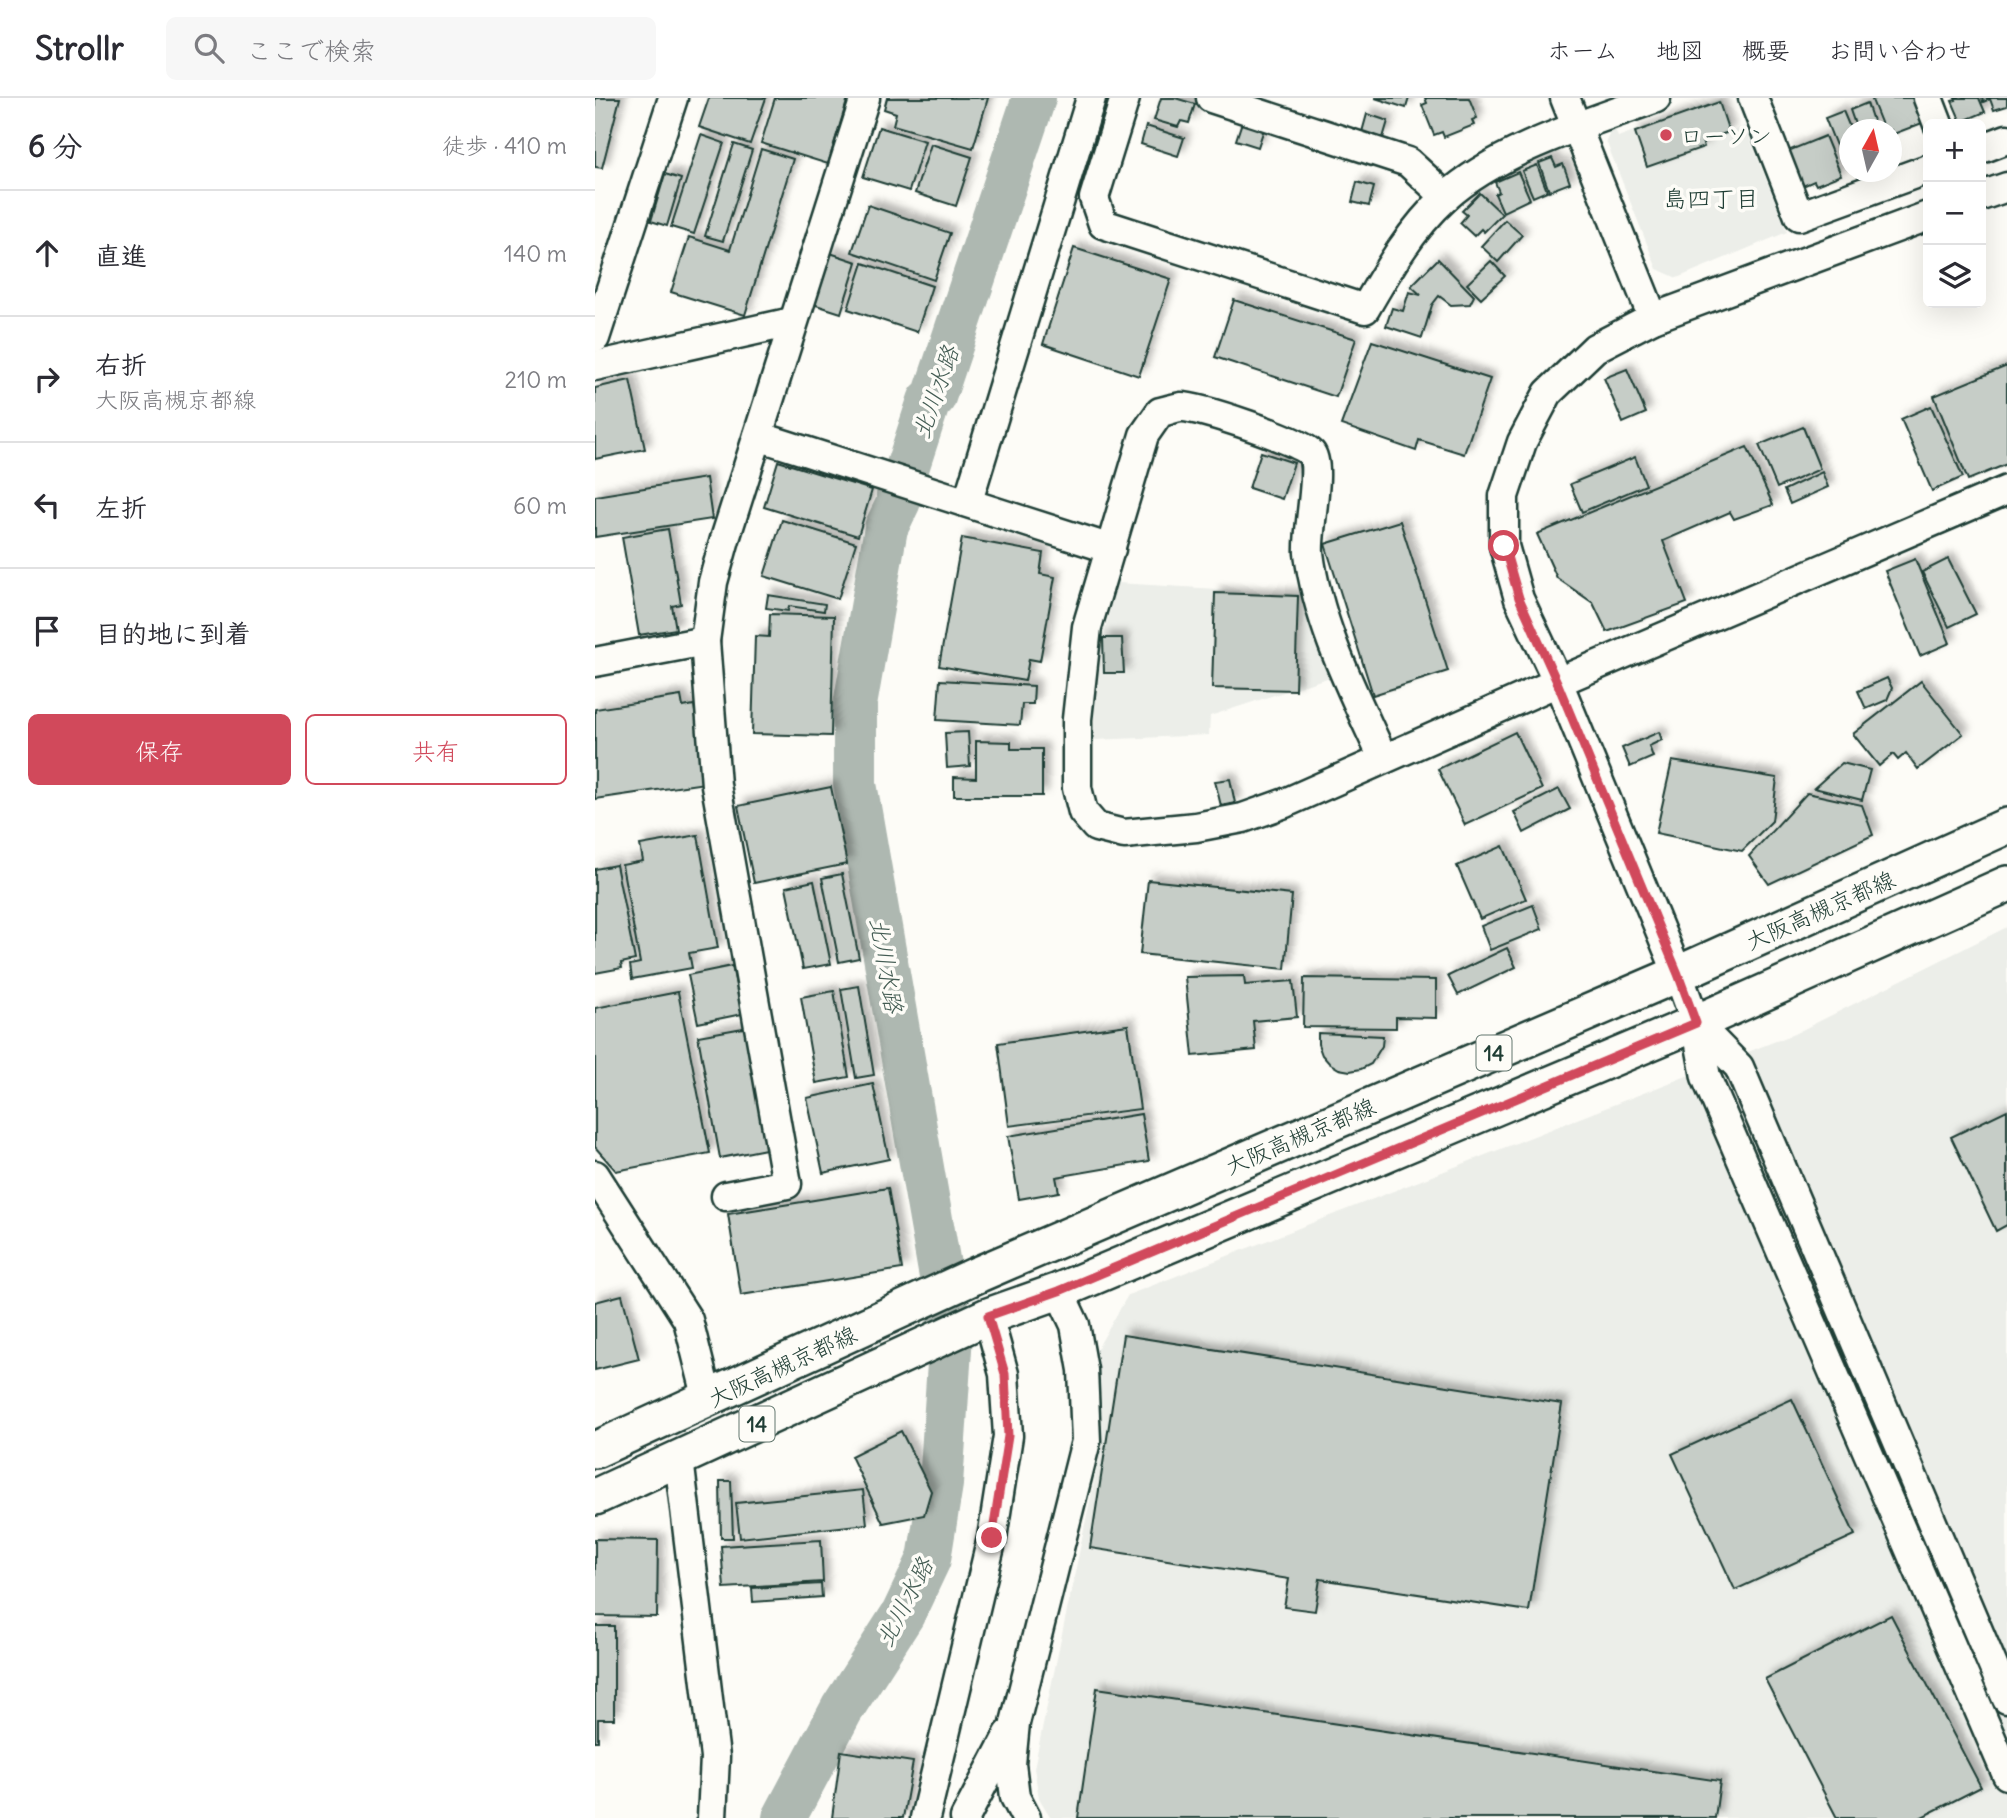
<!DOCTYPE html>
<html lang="ja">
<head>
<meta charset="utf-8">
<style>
  body { margin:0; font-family:Delius,"Klee One",sans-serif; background:#f7f7f7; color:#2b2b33 }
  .controls { position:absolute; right:21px; top:21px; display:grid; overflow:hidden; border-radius:10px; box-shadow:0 7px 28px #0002 }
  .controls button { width:63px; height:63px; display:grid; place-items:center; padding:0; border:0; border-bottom:2px solid #e1e1e2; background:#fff; color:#2b2b33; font:35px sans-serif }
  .compass { position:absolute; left:1244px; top:21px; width:63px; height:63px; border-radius:50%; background:#fff; box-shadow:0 7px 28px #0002; rotate:8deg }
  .stop { position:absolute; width:21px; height:21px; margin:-16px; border:5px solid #d1495b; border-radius:50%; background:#fff }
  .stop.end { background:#d1495b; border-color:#fff; box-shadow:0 2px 7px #0008 }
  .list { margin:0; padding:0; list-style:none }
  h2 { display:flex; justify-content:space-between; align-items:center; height:91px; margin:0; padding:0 28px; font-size:30px }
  h2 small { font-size:23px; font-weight:400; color:#7c7c81 }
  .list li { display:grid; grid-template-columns:46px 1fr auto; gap:21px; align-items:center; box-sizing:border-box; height:126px; padding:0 28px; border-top:2px solid #e1e1e2 }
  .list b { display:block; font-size:26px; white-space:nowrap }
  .list p { margin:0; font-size:23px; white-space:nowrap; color:#7c7c81 }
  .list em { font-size:23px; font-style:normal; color:#7c7c81 }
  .actions { display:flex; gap:14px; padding:21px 28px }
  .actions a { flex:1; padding:16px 0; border:2px solid #d1495b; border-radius:10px; text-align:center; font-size:24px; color:#d1495b }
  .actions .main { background:#d1495b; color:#fff }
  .icon { flex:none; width:38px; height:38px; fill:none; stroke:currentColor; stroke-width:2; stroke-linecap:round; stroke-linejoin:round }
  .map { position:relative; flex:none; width:1412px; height:1720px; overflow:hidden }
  header { display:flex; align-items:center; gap:42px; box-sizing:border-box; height:98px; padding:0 35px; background:#fff; border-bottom:2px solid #e1e1e2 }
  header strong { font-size:33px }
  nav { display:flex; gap:38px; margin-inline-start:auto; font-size:24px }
  .search { width:490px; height:63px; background:#f7f7f7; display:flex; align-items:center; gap:18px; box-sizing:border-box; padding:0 24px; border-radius:10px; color:#7c7c81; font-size:26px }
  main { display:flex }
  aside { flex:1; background:#fff }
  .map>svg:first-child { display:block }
  .built { fill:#eceee9 }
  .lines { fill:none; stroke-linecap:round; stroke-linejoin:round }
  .river { stroke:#aeb8b1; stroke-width:44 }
  .building { fill:#c6cdc7; stroke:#1f3d34; stroke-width:2; filter:url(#shadow) }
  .minor-casing { stroke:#1f3d34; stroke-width:33 }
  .major-casing { stroke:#1f3d34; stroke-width:40 }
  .minor { stroke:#fdfcf7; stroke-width:28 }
  .major { stroke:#fdfcf7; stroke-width:35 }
  .route { stroke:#d1495b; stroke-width:9 }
  .poi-dot { fill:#d1495b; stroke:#fdfcf7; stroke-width:2.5 }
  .labels { text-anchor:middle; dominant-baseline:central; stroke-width:7; stroke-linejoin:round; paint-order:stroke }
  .shield { fill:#fdfcf7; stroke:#62766e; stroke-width:2 }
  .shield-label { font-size:21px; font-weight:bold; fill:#1f3d34 }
  .poi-label { font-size:23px; fill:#1f3d34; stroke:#fdfcf7; text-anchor:start }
  .street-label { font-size:23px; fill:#1f3d34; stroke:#fdfcf7 }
  .neighbourhood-label { font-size:24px; fill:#1f3d34; stroke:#fdfcf7 }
  .water-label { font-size:24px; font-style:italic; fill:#435c53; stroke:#fdfcf7 }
</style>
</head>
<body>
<header>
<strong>Strollr</strong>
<div class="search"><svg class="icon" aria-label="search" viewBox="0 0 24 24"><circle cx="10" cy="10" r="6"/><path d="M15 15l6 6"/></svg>ここで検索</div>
<nav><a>ホーム</a><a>地図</a><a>概要</a><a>お問い合わせ</a></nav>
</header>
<main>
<aside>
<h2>6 分<small>徒歩 · 410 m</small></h2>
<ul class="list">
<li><svg class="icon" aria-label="ahead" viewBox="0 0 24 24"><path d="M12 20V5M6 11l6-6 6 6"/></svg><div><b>直進</b></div><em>140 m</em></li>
<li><svg class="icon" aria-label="right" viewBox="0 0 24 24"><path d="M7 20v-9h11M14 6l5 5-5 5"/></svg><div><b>右折</b><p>大阪高槻京都線</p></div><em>210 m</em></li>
<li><svg class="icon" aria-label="left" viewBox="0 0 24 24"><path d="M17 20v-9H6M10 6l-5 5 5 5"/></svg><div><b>左折</b></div><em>60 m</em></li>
<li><svg class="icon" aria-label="arrive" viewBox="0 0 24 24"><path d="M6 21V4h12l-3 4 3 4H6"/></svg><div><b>目的地に到着</b></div></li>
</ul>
<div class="actions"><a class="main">保存</a><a>共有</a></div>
</aside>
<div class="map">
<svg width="1412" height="1720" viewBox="0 0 1412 1720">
  <defs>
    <filter id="shadow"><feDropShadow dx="6" dy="-6" stdDeviation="3.5" flood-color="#0004"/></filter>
  </defs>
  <rect width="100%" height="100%" fill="#fdfcf7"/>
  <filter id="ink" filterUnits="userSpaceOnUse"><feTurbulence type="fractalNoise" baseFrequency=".0143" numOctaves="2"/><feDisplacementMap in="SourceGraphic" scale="14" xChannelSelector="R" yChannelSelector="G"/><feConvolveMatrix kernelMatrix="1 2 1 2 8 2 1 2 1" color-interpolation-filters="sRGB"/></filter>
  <g filter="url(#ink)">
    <g class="built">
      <polygon points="1126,0 1137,33 1150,28 1192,134 1082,180 1062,171 1011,43 1019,27 1023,39"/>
      <polygon points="522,485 707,496 735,579 615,618 614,637 499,642 500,568"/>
      <polygon points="1412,829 1412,1720 456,1720 444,1700 439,1670 505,1355 502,1251 533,1197 1199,936"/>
    </g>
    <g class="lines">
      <polyline class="river" points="189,1720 247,1611 308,1516 334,1461 346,1386 356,1236 260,686 260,607 291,430 304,403 303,398 334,303 339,299 439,0"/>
    </g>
    <g class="building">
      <polygon points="0,0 25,0 7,70 0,69"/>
      <polygon points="114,0 171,0 155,46 104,29"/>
      <polygon points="180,0 253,0 233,66 166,45"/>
      <polygon points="292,0 393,0 378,50 298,27 301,15 289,11"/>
      <polygon points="566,0 580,0 600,6 594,25 586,23 583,29 559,22"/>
      <polygon points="780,0 814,0 811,10"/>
      <polygon points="830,0 874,0 882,20 877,22 879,27 849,39 847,34 839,37 827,7 832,5"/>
      <polygon points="1281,0 1320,0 1330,24 1296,37 1296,32 1289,32 1277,2"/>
      <polygon points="1360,0 1384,0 1390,14 1366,24 1357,3 1361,2"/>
      <polygon points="1387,0 1412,0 1412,8 1399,12 1395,1 1388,4"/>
      <polygon points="1124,4 1134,34 1107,43 1109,49 1052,69 1040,34"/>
      <polygon points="1272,5 1281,32 1262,32 1255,12"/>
      <polygon points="1248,13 1256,32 1254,57 1246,60 1230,20"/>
      <polygon points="772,16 793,23 788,40 767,34"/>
      <polygon points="647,24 669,31 663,49 641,42"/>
      <polygon points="551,28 589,40 583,58 546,46"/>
      <polygon points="284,29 330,43 314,93 268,79"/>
      <polygon points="106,37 129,45 99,136 76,129"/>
      <polygon points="1230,38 1246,77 1221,87 1219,83 1208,88 1193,53"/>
      <polygon points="139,46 157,52 128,143 110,138"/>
      <polygon points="336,46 377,59 361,108 320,95"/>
      <polygon points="166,51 198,61 150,217 76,194 94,139 135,152"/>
      <polygon points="957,60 961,69 968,66 975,85 954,93 944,65"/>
      <polygon points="942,67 952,93 938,99 927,73"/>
      <polygon points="923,74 935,101 908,114 900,96 904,94 900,84"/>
      <polygon points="70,76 86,81 72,128 56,123"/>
      <polygon points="762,84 779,89 774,108 757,104"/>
      <polygon points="885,95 907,116 889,134 886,131 879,138 865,125 872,117 867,113"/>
      <polygon points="273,107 355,135 339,182 257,154"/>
      <polygon points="910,122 927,137 903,164 886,148"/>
      <polygon points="479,150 576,181 544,278 448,246"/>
      <polygon points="235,155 262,164 246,215 218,206"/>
      <polygon points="843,161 879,198 875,206 856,207 844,198 837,207 827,240 791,228 797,210 808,213 814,194 826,197 816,188"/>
      <polygon points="896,163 910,178 886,200 872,186"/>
      <polygon points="268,165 337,188 322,234 253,211"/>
      <polygon points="639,202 761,241 741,299 620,259"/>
      <polygon points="777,243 895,281 869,356 824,342 821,353 746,327"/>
      <polygon points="1412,268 1412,366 1373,382 1339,298"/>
      <polygon points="1032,271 1051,315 1028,325 1009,280"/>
      <polygon points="35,282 50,351 0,361 0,290"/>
      <polygon points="1336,308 1368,379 1337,393 1306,321"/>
      <polygon points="1208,329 1225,371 1182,390 1164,347"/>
      <polygon points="1152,349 1178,407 1139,421 1135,414 1068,443 1092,505 1012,534 998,505 962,480 942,436"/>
      <polygon points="666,354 699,365 687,401 654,390"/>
      <polygon points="1040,359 1051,387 987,414 975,386"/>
      <polygon points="183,363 277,392 263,438 169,409"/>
      <polygon points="1227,374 1233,389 1195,406 1189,392"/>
      <polygon points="111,380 117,421 0,439 0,398"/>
      <polygon points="187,422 261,445 243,501 169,478"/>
      <polygon points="805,423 853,573 778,597 730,446"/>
      <polygon points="73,431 86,506 77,508 81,531 44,537 27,439"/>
      <polygon points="367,440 448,455 445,476 460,479 445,563 434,561 430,583 344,568"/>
      <polygon points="1320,461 1355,545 1325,558 1290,473"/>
      <polygon points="1353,461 1381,516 1354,529 1327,474"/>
      <polygon points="620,495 703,498 700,592 617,590"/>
      <polygon points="173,497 230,506 229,513 194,508 193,513 171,510"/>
      <polygon points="175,516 239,518 236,638 157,636 160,538 174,539"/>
      <polygon points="508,540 527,540 529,575 509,575"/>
      <polygon points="1292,580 1297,590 1292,602 1271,611 1263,593"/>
      <polygon points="345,582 439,588 438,606 427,606 425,627 342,622"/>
      <polygon points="1326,583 1368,636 1323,671 1311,655 1303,662 1298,656 1284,668 1258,636"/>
      <polygon points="86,598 88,609 99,607 110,685 0,701 0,611"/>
      <polygon points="373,634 375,668 352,670 350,635"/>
      <polygon points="920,634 947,691 870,727 843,671"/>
      <polygon points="1064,634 1067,642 1054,648 1058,659 1035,669 1027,650"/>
      <polygon points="381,643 416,644 416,651 447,651 447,698 359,698 359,679 381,680"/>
      <polygon points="1077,663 1182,680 1177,723 1147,753 1061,735"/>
      <polygon points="1247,665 1275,672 1267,702 1219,690"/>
      <polygon points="635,681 640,705 626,708 620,683"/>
      <polygon points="236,689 252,766 159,785 143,708"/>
      <polygon points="964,691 975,711 929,735 919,714"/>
      <polygon points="1212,695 1267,707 1278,737 1174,786 1154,758"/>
      <polygon points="103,737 123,850 94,855 97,870 37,881 35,867 45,865 27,767 48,763 45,747"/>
      <polygon points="908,748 931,801 885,821 862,768"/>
      <polygon points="21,767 40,862 26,865 27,870 0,875 0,771"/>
      <polygon points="247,776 264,860 244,864 227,780"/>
      <polygon points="553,782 697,797 690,871 545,856"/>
      <polygon points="219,783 236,866 208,871 191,789"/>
      <polygon points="938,807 947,831 895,852 886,828"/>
      <polygon points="912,850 921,869 863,897 853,878"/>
      <polygon points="137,868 147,916 103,925 93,877"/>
      <polygon points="649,878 650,887 698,883 702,919 658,923 661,952 598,958 590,879"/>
      <polygon points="709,880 841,882 841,920 801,919 801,930 708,929"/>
      <polygon points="264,888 279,977 261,980 246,891"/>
      <polygon points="239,893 254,979 221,985 206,899"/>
      <polygon points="83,894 115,1055 21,1073 0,1049 0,910"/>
      <polygon points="533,927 545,1011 414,1028 403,945"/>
      <polygon points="154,929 176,1050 125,1060 103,938"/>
      <polygon points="723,935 788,938 787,948 776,966 766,971 755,973 744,971 734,965 727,957 723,946"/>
      <polygon points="278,986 294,1061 228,1075 212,1000"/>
      <polygon points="1412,1012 1412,1127 1401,1133 1356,1039"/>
      <polygon points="546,1016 554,1063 461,1079 464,1094 424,1101 413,1038"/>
      <polygon points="293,1090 307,1171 146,1197 133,1116"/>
      <polygon points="27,1197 44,1261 0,1272 0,1204"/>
      <polygon points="528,1237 967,1306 934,1513 725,1481 720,1513 689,1509 694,1481 495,1450"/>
      <polygon points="1197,1301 1260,1437 1140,1492 1077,1356"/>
      <polygon points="306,1333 336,1393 329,1417 288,1425 256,1358"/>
      <polygon points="125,1383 136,1383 138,1440 126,1440"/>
      <polygon points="268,1392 272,1426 145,1440 141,1405"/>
      <polygon points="0,1441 63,1442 62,1519 0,1518"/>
      <polygon points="226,1442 228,1484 129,1490 126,1448"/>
      <polygon points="226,1486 227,1499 158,1504 157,1490"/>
      <polygon points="1296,1517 1386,1689 1325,1720 1242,1720 1170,1581"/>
      <polygon points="0,1528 19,1528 19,1621 3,1621 3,1643 0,1643"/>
      <polygon points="502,1590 1125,1683 1120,1720 483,1720"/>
      <polygon points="246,1653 318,1664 308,1720 237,1720"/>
    </g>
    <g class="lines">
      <defs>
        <g id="minor">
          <path d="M530 0 499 100 508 126 770 211C793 171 816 131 851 99 902 52 996 24 1061 0"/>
          <polyline points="616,0 813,64 851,99"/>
          <polyline points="970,0 1058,220"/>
          <polyline points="1158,0 1204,118 1333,71"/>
          <polyline points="1333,0 1343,26"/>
          <polyline points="1386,51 1412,41"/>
          <polyline points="1386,98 1412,89"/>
          <polyline points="1333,118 1058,220 1000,250 953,295 927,344 909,398 909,448 924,501 963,584 1083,876 1101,925 1111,979 1412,1677"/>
          <polyline points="0,240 78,0"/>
          <polyline points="0,268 197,224"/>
          <polyline points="163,338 516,451"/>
          <polyline points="373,403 496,0"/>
          <polyline points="0,564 110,543"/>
          <path d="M788 660C758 594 723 527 714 455 712 433 727 368 716 355 706 343 602 308 586 309 579 310 571 313 565 314L549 337 492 529 482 621V690L488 714 501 729 529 736 601 729 648 720 690 705 963 584 1412 392"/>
          <polyline points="1101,925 1144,969 1412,1601"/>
          <polyline points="0,1077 93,1222 113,1302"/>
          <polyline points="131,1098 192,1086 121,687 110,543 118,484 130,441 270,0"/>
          <polyline points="84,1361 120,1659 117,1720"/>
          <polyline points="330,1720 397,1440 413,1338 409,1276 393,1218"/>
          <polyline points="370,1720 414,1636"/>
          <polyline points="431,1720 420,1699 416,1666 420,1625 491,1343 488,1272 480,1227 464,1193"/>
        </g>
        <g id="major">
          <polyline points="0,1352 384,1176 1083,876 1412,728"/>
          <polyline points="0,1399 393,1218 464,1193 1101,925 1412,786"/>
        </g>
      </defs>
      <use href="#minor" class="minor-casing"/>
      <use href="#major" class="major-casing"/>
      <use href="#minor" class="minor"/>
      <use href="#major" class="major"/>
    </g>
  </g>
  <g class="lines" filter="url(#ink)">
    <polyline class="route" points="397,1440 413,1338 410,1276 393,1218 464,1193 1101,925 1083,876 962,584 924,500 909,448"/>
  </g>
  <circle class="poi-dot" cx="1071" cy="37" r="7"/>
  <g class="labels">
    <g class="shield">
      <rect x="881.5" y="937.5" width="35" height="35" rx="5"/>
      <rect x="144.5" y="1308.5" width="35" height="35" rx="5"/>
    </g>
    <g class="shield-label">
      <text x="899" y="955">14</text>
      <text x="162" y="1326">14</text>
    </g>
    <g class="poi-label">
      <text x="1085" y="37">ローソン</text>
    </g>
    <g class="street-label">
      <text transform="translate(1225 812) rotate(-24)">大阪高槻京都線</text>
      <text transform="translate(705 1038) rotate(-23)">大阪高槻京都線</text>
      <text transform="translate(187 1268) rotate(-25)">大阪高槻京都線</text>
    </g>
    <g class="neighbourhood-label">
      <text x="1116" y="100">島四丁目</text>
    </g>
    <g class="water-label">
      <text transform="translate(340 294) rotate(-71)">北川水路</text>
      <text transform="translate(292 867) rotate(80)">北川水路</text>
      <text transform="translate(309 1504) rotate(-63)">北川水路</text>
    </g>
  </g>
</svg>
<div class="controls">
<button>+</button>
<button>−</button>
<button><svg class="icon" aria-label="layers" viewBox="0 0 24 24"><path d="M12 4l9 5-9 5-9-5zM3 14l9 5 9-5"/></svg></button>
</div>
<svg class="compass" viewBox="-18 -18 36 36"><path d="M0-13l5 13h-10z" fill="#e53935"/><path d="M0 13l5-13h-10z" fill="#7c7c81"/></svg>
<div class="stop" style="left:909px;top:448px"></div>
<div class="stop end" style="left:397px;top:1440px"></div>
</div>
</main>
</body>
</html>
